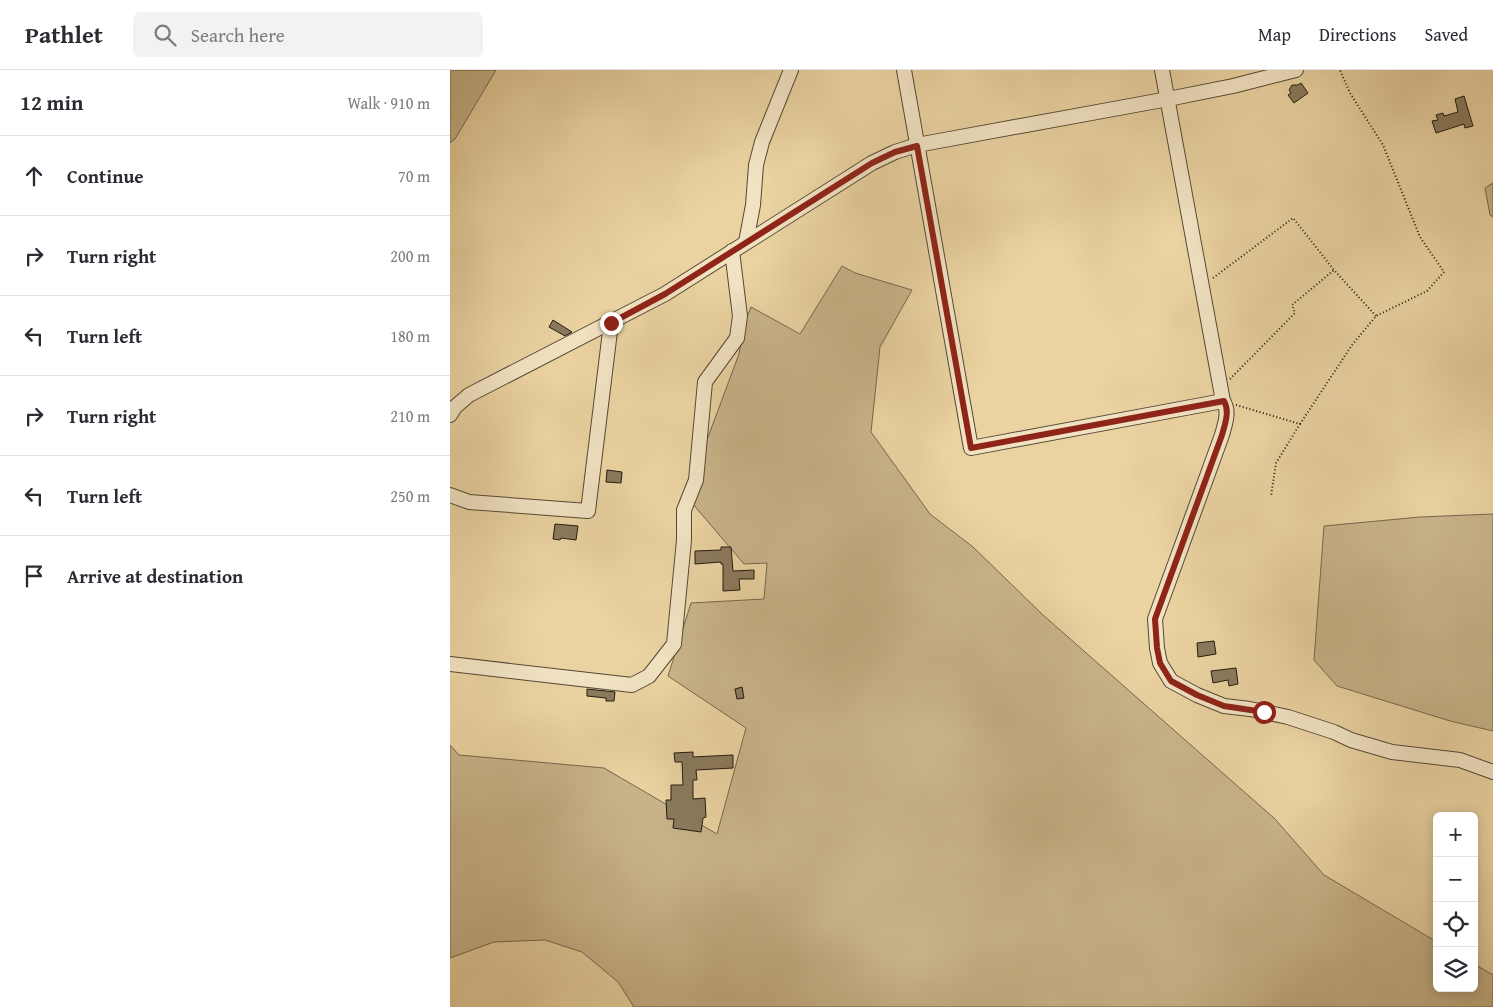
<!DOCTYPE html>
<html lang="en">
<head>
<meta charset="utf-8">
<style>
  body { margin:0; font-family:"Gentium Book Plus",serif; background:#f2f2f3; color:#2b2b33 }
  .controls { position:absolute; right:15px; bottom:15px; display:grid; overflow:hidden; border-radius:8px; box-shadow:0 2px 12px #0003 }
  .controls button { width:45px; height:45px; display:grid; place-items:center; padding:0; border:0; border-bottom:1px solid #e1e1e2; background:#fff; color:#2b2b33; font:25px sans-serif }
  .stop { position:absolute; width:15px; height:15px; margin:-11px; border:4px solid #8f2418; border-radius:50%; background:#fff }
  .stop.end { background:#8f2418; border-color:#fff; box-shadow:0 1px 5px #0008 }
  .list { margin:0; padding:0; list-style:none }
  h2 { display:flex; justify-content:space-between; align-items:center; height:65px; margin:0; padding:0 20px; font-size:21px }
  h2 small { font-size:16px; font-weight:400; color:#7c7c81 }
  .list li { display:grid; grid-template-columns:32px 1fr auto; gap:15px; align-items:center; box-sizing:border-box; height:80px; padding:0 20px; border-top:1px solid #e1e1e2 }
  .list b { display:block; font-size:19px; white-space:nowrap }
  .list em { font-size:16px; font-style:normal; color:#7c7c81 }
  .icon { flex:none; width:28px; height:28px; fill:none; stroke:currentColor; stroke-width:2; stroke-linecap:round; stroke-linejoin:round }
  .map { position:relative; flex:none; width:1043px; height:937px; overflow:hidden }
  header { display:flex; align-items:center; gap:30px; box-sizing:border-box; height:70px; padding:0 25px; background:#fff; border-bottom:1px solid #e1e1e2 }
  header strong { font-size:24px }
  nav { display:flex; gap:28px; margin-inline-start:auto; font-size:18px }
  .search { width:350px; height:45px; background:#f2f2f3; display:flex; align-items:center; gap:12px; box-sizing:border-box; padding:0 18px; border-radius:8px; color:#7c7c81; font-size:19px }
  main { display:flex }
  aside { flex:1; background:#fff }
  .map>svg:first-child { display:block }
  .green { fill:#c8b389; stroke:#76674d }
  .building { fill:#8a7a5c; stroke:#231b11 }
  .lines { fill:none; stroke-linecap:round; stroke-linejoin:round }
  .minor-casing { stroke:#554935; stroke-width:16 }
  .path { stroke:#231b11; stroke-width:2; stroke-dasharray:1 2.5; stroke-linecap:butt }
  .minor { stroke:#f1e2c2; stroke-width:14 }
  .route { stroke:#8f2418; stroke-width:6 }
</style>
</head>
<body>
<header>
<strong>Pathlet</strong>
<div class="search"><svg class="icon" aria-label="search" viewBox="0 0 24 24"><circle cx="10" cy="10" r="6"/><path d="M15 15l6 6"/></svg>Search here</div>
<nav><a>Map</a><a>Directions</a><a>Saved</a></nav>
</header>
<main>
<aside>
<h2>12 min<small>Walk · 910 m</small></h2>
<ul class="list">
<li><svg class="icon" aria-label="ahead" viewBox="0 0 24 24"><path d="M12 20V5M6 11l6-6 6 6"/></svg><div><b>Continue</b></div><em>70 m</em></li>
<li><svg class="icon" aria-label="right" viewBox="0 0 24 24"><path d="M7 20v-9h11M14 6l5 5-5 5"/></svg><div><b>Turn right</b></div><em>200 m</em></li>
<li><svg class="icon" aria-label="left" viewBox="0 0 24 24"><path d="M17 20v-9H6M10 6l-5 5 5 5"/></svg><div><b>Turn left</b></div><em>180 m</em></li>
<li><svg class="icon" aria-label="right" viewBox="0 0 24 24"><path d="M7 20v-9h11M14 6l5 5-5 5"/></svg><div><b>Turn right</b></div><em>210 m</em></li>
<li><svg class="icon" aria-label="left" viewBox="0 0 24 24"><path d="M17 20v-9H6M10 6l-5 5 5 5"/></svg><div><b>Turn left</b></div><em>250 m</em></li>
<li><svg class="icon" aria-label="arrive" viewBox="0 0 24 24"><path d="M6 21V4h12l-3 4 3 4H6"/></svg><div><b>Arrive at destination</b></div></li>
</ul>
</aside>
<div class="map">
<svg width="1043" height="937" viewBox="0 0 1043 937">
  <rect width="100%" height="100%" fill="#ead2a1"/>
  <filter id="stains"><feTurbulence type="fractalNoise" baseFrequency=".004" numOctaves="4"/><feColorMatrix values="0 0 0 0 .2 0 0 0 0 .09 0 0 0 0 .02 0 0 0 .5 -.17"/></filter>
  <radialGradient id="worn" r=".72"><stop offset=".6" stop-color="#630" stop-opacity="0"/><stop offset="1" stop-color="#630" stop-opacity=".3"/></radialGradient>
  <g class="green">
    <polygon points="0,0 46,0 5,69 0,73"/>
    <polygon points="1043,113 1043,147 1040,145 1035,118"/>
    <polygon points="392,196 405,203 462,220 430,277 421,362 480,444 523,477 593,545 825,749 874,805 987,872 987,918 1024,918 1024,894 1043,905 1043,937 184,937 168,912 132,882 95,870 44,872 0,888 0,675 9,685 154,698 267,764 296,658 218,606 241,533 314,529 317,493 294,494 236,426 289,284 295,252 301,237 350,264"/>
    <polygon points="1043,444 1043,661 1000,651 887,616 864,590 874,456 970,447"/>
  </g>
  <g class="building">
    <polygon points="851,13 858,23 844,33 838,25 841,23 839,20 842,15 848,15"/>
    <polygon points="1014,26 1023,56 1015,58 1014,54 986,63 982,51 988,50 986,45 993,43 994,46 1008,42 1005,29"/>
    <polygon points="103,250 122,262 115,266 99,257"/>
    <polygon points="157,400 172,402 171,413 156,412"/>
    <polygon points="105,454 128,456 126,470 111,468 110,470 103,469"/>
    <polygon points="271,477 281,477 283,501 304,500 304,509 289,509 290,520 273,521 273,494 271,494 271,492 245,494 245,481 271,480"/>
    <polygon points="764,571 766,584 748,587 747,573"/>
    <polygon points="786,598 788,614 779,616 778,610 763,613 761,601"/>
    <polygon points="292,617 294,628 287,629 285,619"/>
    <polygon points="137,619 165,622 164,631 156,631 156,628 137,626"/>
    <polygon points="243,682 243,687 283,685 283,698 246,700 247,710 243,710 243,729 255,728 256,747 253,748 251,762 223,758 224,749 217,749 216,730 221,730 221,715 233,715 232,692 225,692 224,683"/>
  </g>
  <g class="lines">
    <defs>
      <g id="minor">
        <polyline points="454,0 521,378 773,331"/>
        <path d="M712 0 773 331C780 341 775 354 772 365L705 549 707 578 710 593 721 611 747 625 774 636 800 639 838 647 884 662 901 670 942 682 1010 690 1043 702"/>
        <polyline points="296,172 303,135 306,95 312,72 341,0"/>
        <polyline points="0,345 5,337 19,325 215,224 422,93 445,82 467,75 718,29 783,16 846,0"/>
        <polyline points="0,425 19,432 138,441 161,253"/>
        <polyline points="0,594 182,615 199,606 224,574 234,470 234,440 246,410 255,312 287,268 290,246 282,181"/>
      </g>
    </defs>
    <use href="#minor" class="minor-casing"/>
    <g class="path">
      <polyline points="763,208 843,148 884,200 926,246"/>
      <polyline points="780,309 845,243 842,235 884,200"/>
      <polyline points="786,335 850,354 826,393 821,426"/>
      <polyline points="850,354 902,275 926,246 977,221 994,202 970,167 933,75 900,23 890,0"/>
    </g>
    <use href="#minor" class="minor"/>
  </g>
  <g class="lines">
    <path class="route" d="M161 253 215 224 422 93 445 82 467 76 521 378 774 331C780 341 775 354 772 365L705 549 707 578 710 593 721 611 747 625 774 636 814 642"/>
  </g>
  <rect width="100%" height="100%" filter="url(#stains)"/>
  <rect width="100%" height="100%" fill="url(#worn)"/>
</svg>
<div class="controls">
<button>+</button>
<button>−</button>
<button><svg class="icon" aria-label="locate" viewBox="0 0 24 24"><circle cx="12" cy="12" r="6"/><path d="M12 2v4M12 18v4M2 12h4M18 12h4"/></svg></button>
<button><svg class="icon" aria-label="layers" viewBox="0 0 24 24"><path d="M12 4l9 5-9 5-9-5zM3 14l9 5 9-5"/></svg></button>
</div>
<div class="stop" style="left:814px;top:642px"></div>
<div class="stop end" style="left:161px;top:253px"></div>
</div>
</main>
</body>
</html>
